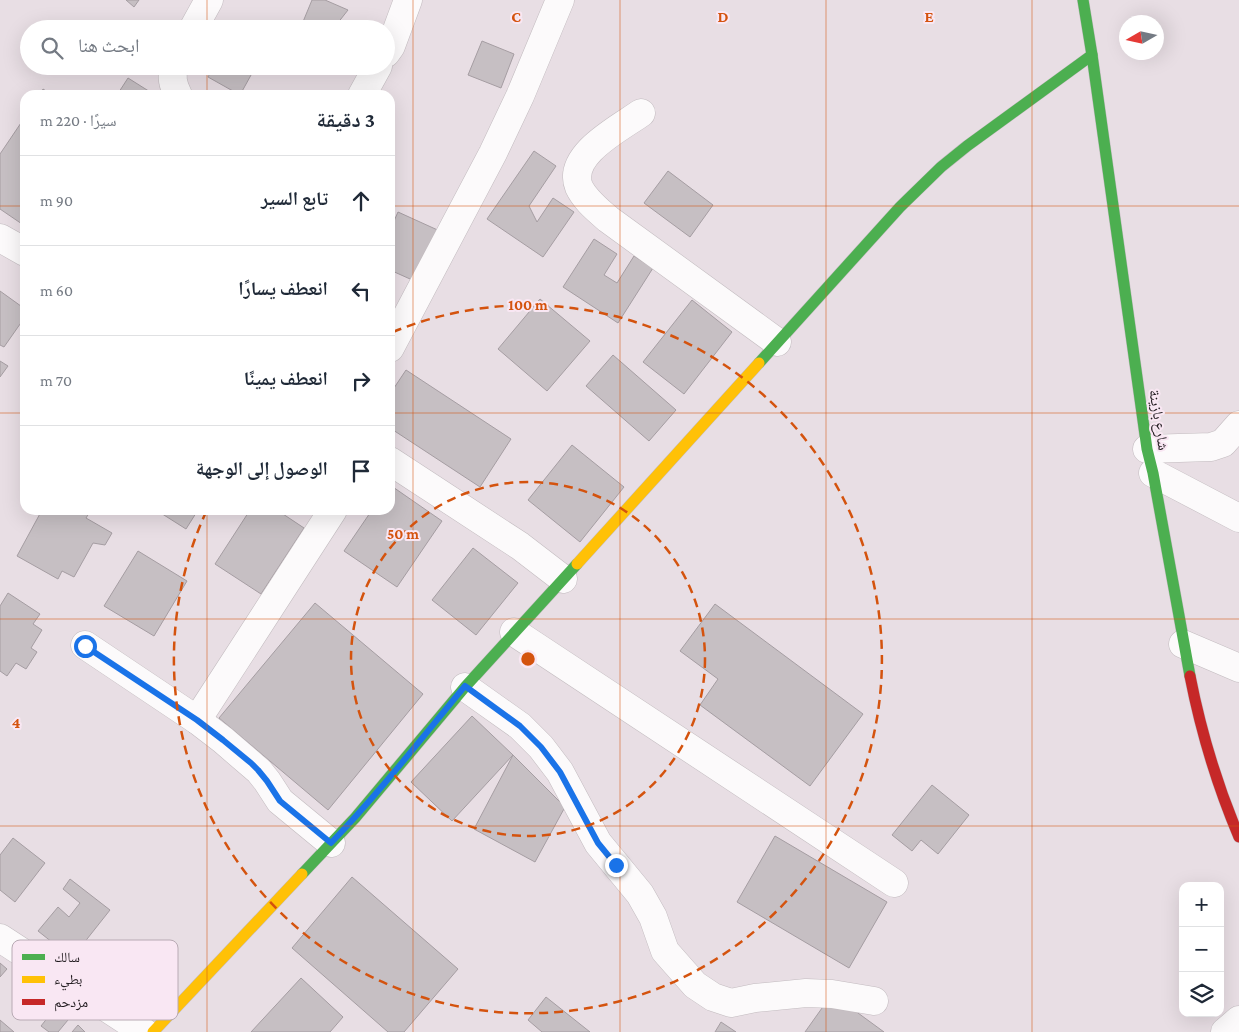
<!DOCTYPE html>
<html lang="ar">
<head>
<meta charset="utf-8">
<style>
  body { margin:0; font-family:"Crimson Pro","Noto Naskh Arabic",serif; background:#f2f2f3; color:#1f2937; direction:rtl }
  .controls { position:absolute; right:15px; bottom:15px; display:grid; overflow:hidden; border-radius:10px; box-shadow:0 5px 20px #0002 }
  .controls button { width:45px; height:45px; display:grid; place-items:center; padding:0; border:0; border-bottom:1px solid #e0e1e3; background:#fff; color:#1f2937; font:25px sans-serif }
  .compass { position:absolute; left:1119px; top:15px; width:45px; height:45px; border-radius:50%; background:#fff; box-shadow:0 5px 20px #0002; rotate:261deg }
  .stop { position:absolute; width:15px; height:15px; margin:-11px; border:4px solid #1a73e8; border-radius:50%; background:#fff }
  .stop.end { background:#1a73e8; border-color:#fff; box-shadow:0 1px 5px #0008 }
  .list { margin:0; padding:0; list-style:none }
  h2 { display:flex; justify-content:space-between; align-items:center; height:65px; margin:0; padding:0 20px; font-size:21px }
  h2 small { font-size:16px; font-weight:400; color:#747a83 }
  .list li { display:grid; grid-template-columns:32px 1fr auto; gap:15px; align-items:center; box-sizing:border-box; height:90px; padding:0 20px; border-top:1px solid #e0e1e3 }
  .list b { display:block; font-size:19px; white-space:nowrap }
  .list em { font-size:16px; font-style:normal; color:#747a83 }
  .icon { flex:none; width:28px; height:28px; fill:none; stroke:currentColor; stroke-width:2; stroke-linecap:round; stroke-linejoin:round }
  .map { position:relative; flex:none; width:1239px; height:1032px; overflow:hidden; direction:ltr }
  .search { position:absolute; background:#fff; box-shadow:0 5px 20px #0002; left:20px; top:20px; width:375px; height:55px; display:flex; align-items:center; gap:12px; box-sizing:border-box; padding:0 18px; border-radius:28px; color:#747a83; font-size:19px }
  .panel { position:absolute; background:#fff; box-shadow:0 5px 20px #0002; left:20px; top:90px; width:375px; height:425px; border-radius:15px; direction:rtl }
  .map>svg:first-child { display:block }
  .building { fill:#c6bfc3; stroke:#a59da2 }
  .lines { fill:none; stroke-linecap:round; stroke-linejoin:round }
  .street-casing { stroke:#c2bbbf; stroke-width:29 }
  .fast-casing { stroke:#c2bbbf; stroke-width:12 }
  .slow-casing { stroke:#c2bbbf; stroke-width:12 }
  .jam-casing { stroke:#c2bbbf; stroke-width:12 }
  .street { stroke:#fcfafb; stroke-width:28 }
  .fast { stroke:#4caf50; stroke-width:11 }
  .slow { stroke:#ffc107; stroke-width:11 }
  .jam { stroke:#c62828; stroke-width:11 }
  .route { stroke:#1a73e8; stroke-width:6 }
  .grid { fill:none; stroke:#d4530e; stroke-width:1; stroke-opacity:0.55 }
  .ring { fill:none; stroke:#d4530e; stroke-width:2.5; stroke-dasharray:9 6 }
  .labels { text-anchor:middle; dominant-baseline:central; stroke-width:4; stroke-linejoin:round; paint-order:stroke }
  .street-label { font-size:15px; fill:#221c20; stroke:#f9e7f3 }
  .key { fill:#f9e7f3; stroke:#b8aab4; stroke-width:1 }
  .key-label { font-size:14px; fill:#221c20 }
  .grid-label { font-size:16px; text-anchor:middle; font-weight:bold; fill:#d4530e; stroke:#f9e7f3; stroke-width:4; stroke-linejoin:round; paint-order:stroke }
  .centre { fill:#d4530e; stroke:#f9e7f3; stroke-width:2.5 }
  .ring-label { font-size:15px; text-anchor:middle; font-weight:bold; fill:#d4530e; stroke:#f9e7f3; stroke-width:4; stroke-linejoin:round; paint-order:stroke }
</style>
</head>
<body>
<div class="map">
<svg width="1239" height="1032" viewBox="0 0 1239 1032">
  <rect width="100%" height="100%" fill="#e8dee4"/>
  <g class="building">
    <polygon points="126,0 139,0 134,7"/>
    <polygon points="312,0 325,0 348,10 333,29 300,29"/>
    <polygon points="344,21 359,29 341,29"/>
    <polygon points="482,41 514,54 501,88 468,75"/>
    <polygon points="214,66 256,66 240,95 208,77"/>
    <polygon points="128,78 155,95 117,95"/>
    <polygon points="43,89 52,95 40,95"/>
    <polygon points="25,117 25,220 22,224 0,209 0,154"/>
    <polygon points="534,151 556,166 529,206 537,222 553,198 574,212 543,257 487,219"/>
    <polygon points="668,171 713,205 690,237 644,203"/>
    <polygon points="398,212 442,232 419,283 390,270 390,230"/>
    <polygon points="594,239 617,254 604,275 617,283 634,256 653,268 618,323 563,287"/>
    <polygon points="0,291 25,309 25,317 4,347 0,345"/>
    <polygon points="540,299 590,341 547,391 498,349"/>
    <polygon points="692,300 732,332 684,394 643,362"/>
    <polygon points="613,355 676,410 649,441 586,386"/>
    <polygon points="0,361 8,366 0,377"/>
    <polygon points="406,370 511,439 480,487 390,428 390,394"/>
    <polygon points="572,445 624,487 580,542 528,500"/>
    <polygon points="390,485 442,521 397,587 344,551 372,510 390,510"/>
    <polygon points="42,510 91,510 86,518 112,533 105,545 93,543 74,577 62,571 58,579 17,556"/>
    <polygon points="156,510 198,510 186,529"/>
    <polygon points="250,510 277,510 304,528 261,594 215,564"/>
    <polygon points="473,548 518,583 476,635 432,600"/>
    <polygon points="138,551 187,581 154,636 104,606"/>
    <polygon points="8,593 40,614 33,624 42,630 31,648 37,652 26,669 16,663 7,676 0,671 0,606"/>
    <polygon points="315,603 423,694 328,810 219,718"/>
    <polygon points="715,604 863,714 810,786 700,705 718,679 680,651"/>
    <polygon points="472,716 513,755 452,821 411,782"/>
    <polygon points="513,755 565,807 535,862 474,829"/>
    <polygon points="932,785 969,815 938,854 921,840 912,851 892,835"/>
    <polygon points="775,836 887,902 849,968 737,902"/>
    <polygon points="13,838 45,863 15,902 0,890 0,855"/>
    <polygon points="352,877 458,969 404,1032 388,1032 292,948"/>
    <polygon points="70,879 110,910 72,958 38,931 58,907 69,917 80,903 63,889"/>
    <polygon points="0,963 7,969 0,977"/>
    <polygon points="301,978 343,1017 330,1032 251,1032"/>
    <polygon points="832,994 884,1032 805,1032"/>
    <polygon points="64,997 78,1008 58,1032 49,1032 41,1026"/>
    <polygon points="546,997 590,1032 542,1032 528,1020"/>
    <polygon points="0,1020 14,1032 0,1032"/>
    <polygon points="721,1022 736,1032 715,1032"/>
    <polygon points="78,1025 85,1032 72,1032"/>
  </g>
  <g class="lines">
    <defs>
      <g id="street">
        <polyline points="193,29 209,0"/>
        <polyline points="386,53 391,46 408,0"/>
        <path d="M174 66C171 77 173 85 178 95"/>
        <polyline points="362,95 378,66"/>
        <path d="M641 113C620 128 566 155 579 187 585 200 598 210 608 219L777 342"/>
        <polyline points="0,238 25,252"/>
        <polyline points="390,348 493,153 520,96 560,0"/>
        <polyline points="1147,449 1211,447 1223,443 1239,425"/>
        <polyline points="390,461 520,546 563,579"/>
        <polyline points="1153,473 1239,518"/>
        <polyline points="514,632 894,883"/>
        <polyline points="1183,644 1239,668"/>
        <polyline points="85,645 197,720 223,740 259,771 267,781 280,801 331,843"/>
        <polyline points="465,687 520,726 541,747 560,772 598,843 640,894 653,917 665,951 695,985 713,997 731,1003 755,998 806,993 832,994 874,1001"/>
        <polyline points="197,720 333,510"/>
        <polyline points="0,938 144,1032"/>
        <polyline points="1225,1032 1239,1020"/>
      </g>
      <g id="fast">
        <polyline points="1083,0 1092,55 1147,449 1153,473 1190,676"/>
        <polyline points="759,363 900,207 941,167 967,146 1092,55"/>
        <polyline points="302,874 355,818 465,687 577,564"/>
      </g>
      <g id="slow">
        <polyline points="577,564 759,363"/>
        <polyline points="153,1032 302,874"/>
      </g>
      <path id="jam" d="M1190 676C1201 732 1217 785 1239 837"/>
    </defs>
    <use href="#street" class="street-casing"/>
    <use href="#fast" class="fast-casing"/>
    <use href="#slow" class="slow-casing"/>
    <use href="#jam" class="jam-casing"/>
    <use href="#street" class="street"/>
    <use href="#fast" class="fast"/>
    <use href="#slow" class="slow"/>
    <use href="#jam" class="jam"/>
  </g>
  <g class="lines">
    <path class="route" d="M85 646 197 720 223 740 251 763 258 770 267 781 280 801 331 843C379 793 421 739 465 686L520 726 541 747 560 772 598 843 616 865"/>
  </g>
  <path class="grid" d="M207 0V29M413 0V1032M620 0V1032M826 0V1032M1032 0V1032M207 66V95M0 206H25M390 206H1239M0 413H25M390 413H1239M207 510V1032M0 619H1239M0 826H1239"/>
  <g class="ring">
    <circle cx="528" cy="659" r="177"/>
    <path d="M393 332A354 354 0 1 1 206 512"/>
  </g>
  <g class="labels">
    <g class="street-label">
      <text transform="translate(1159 420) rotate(81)">شارع بازينة</text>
    </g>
  </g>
  <rect x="12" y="940" width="166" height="80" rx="8" class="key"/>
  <rect x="22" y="954" width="23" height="6" fill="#4caf50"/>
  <rect x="22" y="976" width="23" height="7" fill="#ffc107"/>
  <rect x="22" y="999" width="23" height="6" fill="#c62828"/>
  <g class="key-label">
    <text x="54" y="962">سالك</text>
    <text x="54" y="984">بطيء</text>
    <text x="54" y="1007">مزدحم</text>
  </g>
  <g class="grid-label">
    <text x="516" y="22">C</text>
    <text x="723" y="22">D</text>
    <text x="929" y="22">E</text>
    <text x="16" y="728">4</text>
  </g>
  <circle cx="528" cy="659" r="8" class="centre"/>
  <g class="ring-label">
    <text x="528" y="310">100 m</text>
    <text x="403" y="539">50 m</text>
  </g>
</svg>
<div class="controls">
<button>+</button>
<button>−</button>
<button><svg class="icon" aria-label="layers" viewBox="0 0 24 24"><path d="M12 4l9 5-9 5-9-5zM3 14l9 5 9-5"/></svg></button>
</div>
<svg class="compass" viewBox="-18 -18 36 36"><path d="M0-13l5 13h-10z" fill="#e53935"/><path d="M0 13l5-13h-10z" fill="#747a83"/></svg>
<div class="stop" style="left:85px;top:646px"></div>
<div class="stop end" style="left:616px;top:865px"></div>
<div class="search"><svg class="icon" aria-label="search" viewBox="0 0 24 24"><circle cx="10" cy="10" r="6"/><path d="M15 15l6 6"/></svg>ابحث هنا</div>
<section class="panel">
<h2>3 دقيقة<small>سيرًا · 220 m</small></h2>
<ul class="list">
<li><svg class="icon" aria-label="ahead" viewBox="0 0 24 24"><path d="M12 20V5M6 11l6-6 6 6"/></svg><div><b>تابع السير</b></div><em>90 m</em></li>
<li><svg class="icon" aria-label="left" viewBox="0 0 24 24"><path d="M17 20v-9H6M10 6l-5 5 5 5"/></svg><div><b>انعطف يسارًا</b></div><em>60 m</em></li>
<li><svg class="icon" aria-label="right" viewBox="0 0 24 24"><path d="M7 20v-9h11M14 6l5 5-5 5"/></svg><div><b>انعطف يمينًا</b></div><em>70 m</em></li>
<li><svg class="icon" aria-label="arrive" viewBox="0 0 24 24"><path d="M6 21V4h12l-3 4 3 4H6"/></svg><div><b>الوصول إلى الوجهة</b></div></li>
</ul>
</section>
</div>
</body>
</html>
